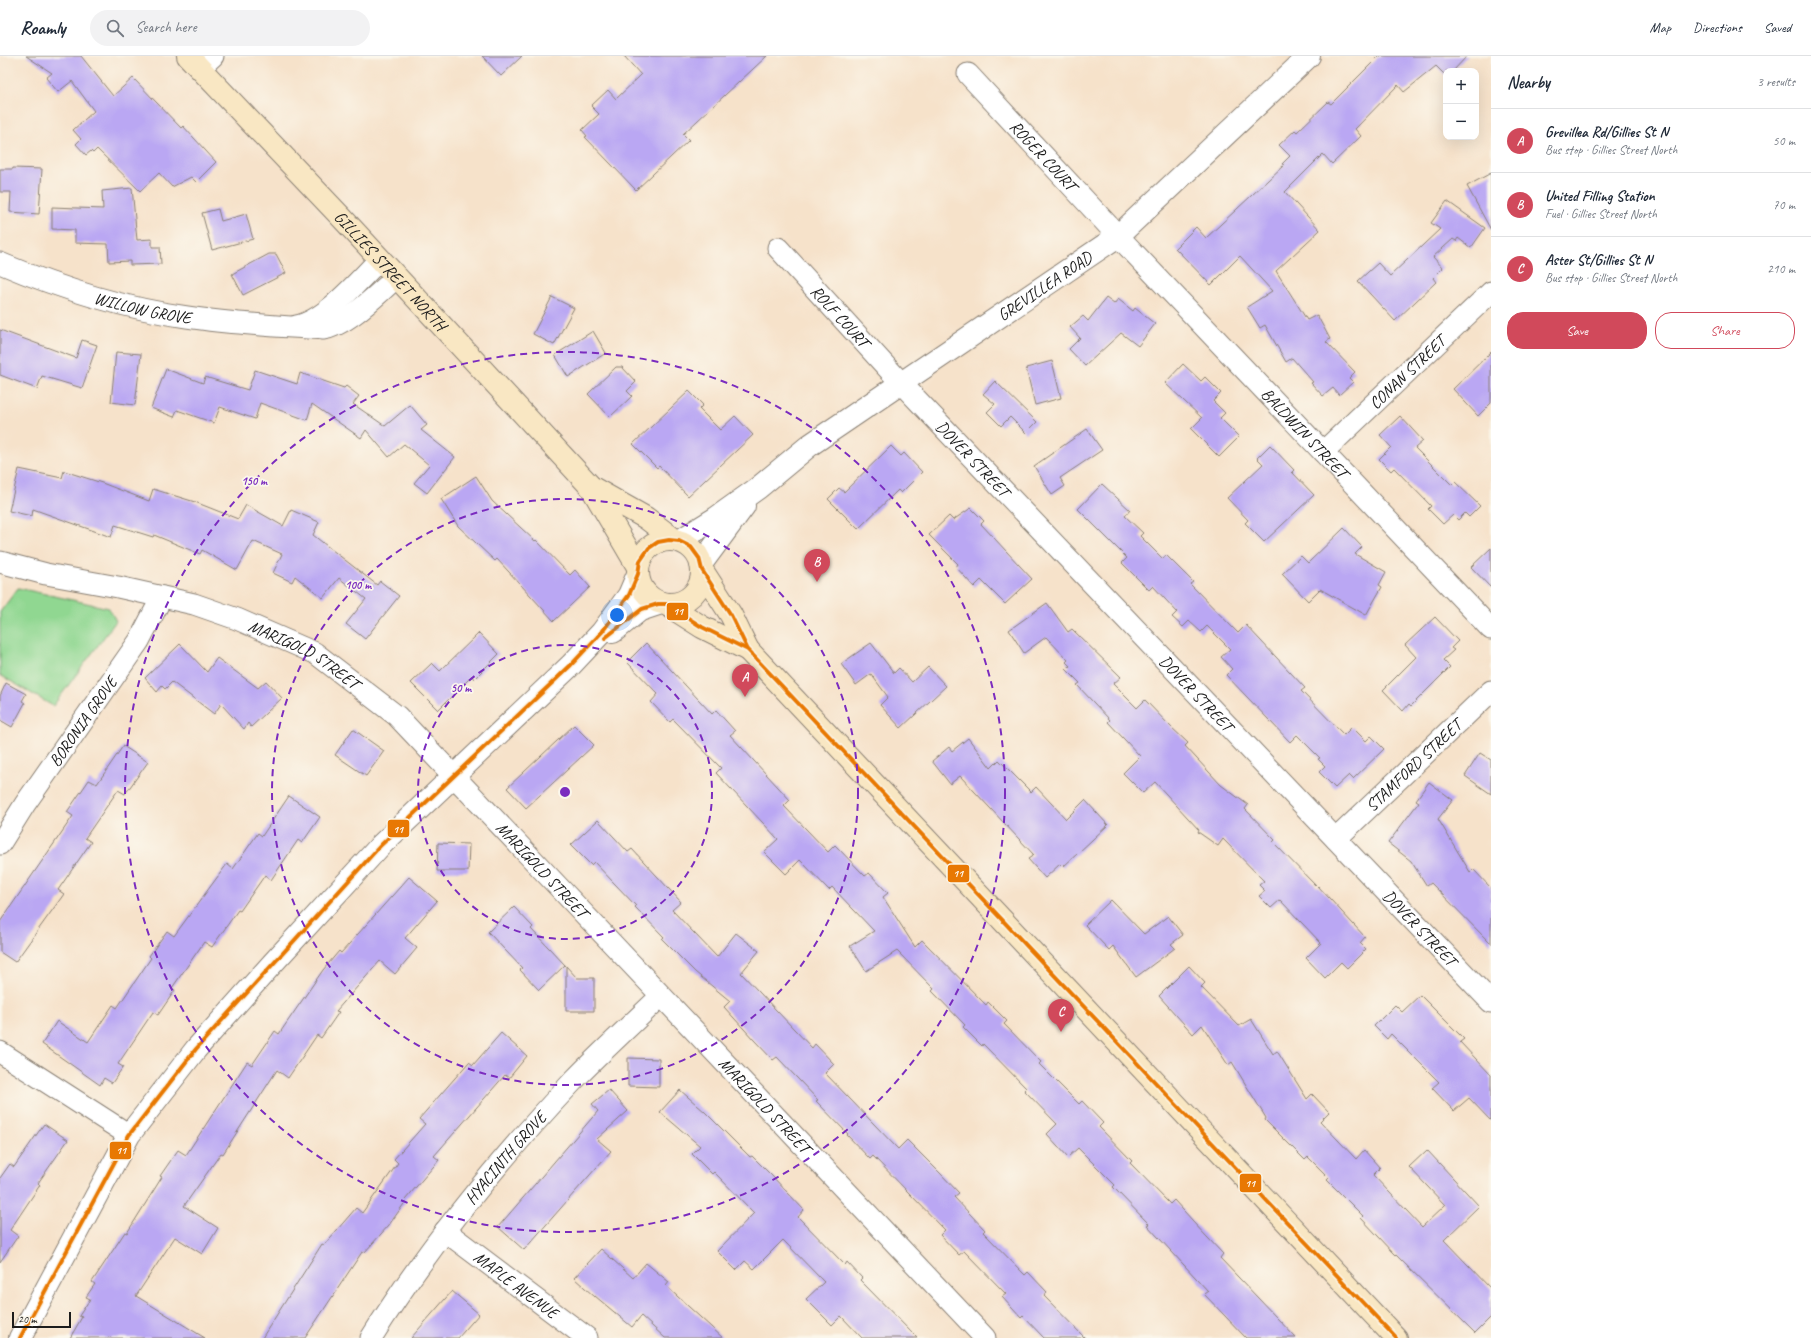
<!DOCTYPE html>
<html lang="en">
<head>
<meta charset="utf-8">
<style>
  body { margin:0; font-family:Caveat,sans-serif; background:#f2f2f3; color:#1f2937 }
  .controls { position:absolute; right:12px; top:12px; display:grid; overflow:hidden; border-radius:8px; box-shadow:0 4px 16px #0002 }
  .controls button { width:36px; height:36px; display:grid; place-items:center; padding:0; border:0; border-bottom:1px solid #e0e1e3; background:#fff; color:#1f2937; font:20px sans-serif }
  .scale { position:absolute; left:12px; bottom:10px; width:59px; box-sizing:border-box; padding-left:4px; border:2px solid #1c1c1c; border-top:0; font-size:11px; line-height:14px; white-space:nowrap; color:#1c1c1c; -webkit-text-stroke:3px #fbf7ec; paint-order:stroke }
  .you { position:absolute; left:617px; top:559px; width:14px; height:14px; margin:-10px; border:3px solid #fff; border-radius:50%; background:#1a73e8; box-shadow:0 0 0 6px #1a73e833 }
  .badge { display:grid; place-items:center; width:26px; height:26px; border-radius:50%; background:#d1495b; color:#fff; font-size:13px; font-weight:700 }
  .pin { position:absolute; translate:-50% -33px; filter:drop-shadow(0 1px 2px #0008) }
  .pin::after { content:''; position:absolute; top:21px; width:14px; height:12px; background:inherit; clip-path:polygon(0 0,100% 0,50% 100%) }
  .list { margin:0; padding:0; list-style:none }
  h2 { display:flex; justify-content:space-between; align-items:center; height:52px; margin:0; padding:0 16px; font-size:17px }
  h2 small { font-size:13px; font-weight:400; color:#747a83 }
  .list li { display:grid; grid-template-columns:26px 1fr auto; gap:12px; align-items:center; box-sizing:border-box; height:64px; padding:0 16px; border-top:1px solid #e0e1e3 }
  .list b { display:block; font-size:15px; white-space:nowrap }
  .list p { margin:0; font-size:13px; white-space:nowrap; color:#747a83 }
  .list em { font-size:13px; font-style:normal; color:#747a83 }
  .actions { display:flex; gap:8px; padding:12px 16px }
  .actions a { flex:1; padding:9px 0; border:1px solid #d1495b; border-radius:16px; text-align:center; font-size:14px; color:#d1495b }
  .actions .main { background:#d1495b; color:#fff }
  .icon { flex:none; width:22px; height:22px; fill:none; stroke:currentColor; stroke-width:2; stroke-linecap:round; stroke-linejoin:round }
  .map { position:relative; flex:none; width:1491px; height:1282px; overflow:hidden }
  header { display:flex; align-items:center; gap:24px; box-sizing:border-box; height:56px; padding:0 20px; background:#fff; border-bottom:1px solid #e0e1e3 }
  header strong { font-size:19px }
  nav { display:flex; gap:22px; margin-inline-start:auto; font-size:14px }
  .search { width:280px; height:36px; background:#f2f2f3; display:flex; align-items:center; gap:10px; box-sizing:border-box; padding:0 14px; border-radius:22px; color:#747a83; font-size:15px }
  main { display:flex }
  aside { flex:1; background:#fff }
  .map>svg:first-child { display:block }
  .green { fill:#90d791; stroke:#567a56 }
  .building { fill:#baa7f3 }
  .lines { fill:none; stroke-linecap:round; stroke-linejoin:round }
  .minor-casing { stroke:#897f73; stroke-width:23 }
  .tertiary-casing { stroke:#897f73; stroke-width:24 }
  .secondary-casing { stroke:#897f73; stroke-width:24 }
  .minor { stroke:#fff; stroke-width:21 }
  .tertiary { stroke:#fff; stroke-width:22 }
  .secondary { stroke:#f9e7c3; stroke-width:22 }
  .bus-1-casing { stroke:#fbf7ec; stroke-width:7 }
  .bus-1 { stroke:#e87803; stroke-width:4 }
  .ring { fill:none; stroke:#7b2cbf; stroke-width:2; stroke-dasharray:7 5 }
  .labels { text-anchor:middle; dominant-baseline:central; stroke-width:3.5; stroke-linejoin:round; paint-order:stroke }
  .street-label { font-size:17px; fill:#1c1c1c; stroke:#fbf7ec }
  .centre { fill:#7b2cbf; stroke:#fbf7ec; stroke-width:2 }
  .ring-label { font-size:12px; text-anchor:middle; font-weight:bold; fill:#7b2cbf; stroke:#fbf7ec; stroke-width:3.5; stroke-linejoin:round; paint-order:stroke }
  .line-badge { stroke:#fbf7ec; stroke-width:1.5 }
  .badge-label { font-size:11px; text-anchor:middle; font-weight:bold; fill:#fff }
</style>
</head>
<body>
<header>
<strong>Roamly</strong>
<div class="search"><svg class="icon" aria-label="search" viewBox="0 0 24 24"><circle cx="10" cy="10" r="6"/><path d="M15 15l6 6"/></svg>Search here</div>
<nav><a>Map</a><a>Directions</a><a>Saved</a></nav>
</header>
<main>
<div class="map">
<svg width="1491" height="1282" viewBox="0 0 1491 1282">
  <rect width="100%" height="100%" fill="#fbf7ec"/>
  <filter id="ink" filterUnits="userSpaceOnUse"><feTurbulence type="fractalNoise" baseFrequency=".025" numOctaves="2"/><feDisplacementMap in="SourceGraphic" scale="8" xChannelSelector="R" yChannelSelector="G"/><feConvolveMatrix kernelMatrix="1 2 1 2 8 2 1 2 1" color-interpolation-filters="sRGB"/></filter>
  <filter id="wash" filterUnits="userSpaceOnUse"><feTurbulence type="fractalNoise" baseFrequency=".012" numOctaves="4" result="noise"/><feDisplacementMap in="SourceGraphic" scale="16" xChannelSelector="R" yChannelSelector="G"/><feGaussianBlur stdDeviation="0.9" result="paint"/><feColorMatrix in="noise" values="0 0 0 0 0 0 0 0 0 0 0 0 0 0 0 0 0 1.4 0 .05"/><feComposite in="paint" operator="in"/></filter>
  <g filter="url(#wash)">
    <rect width="100%" height="100%" fill="#f6e2ca"/>
    <polygon class="green" points="18,532 109,552 116,565 53,650 0,619 0,556"/>
    <g id="blocks">
      <g class="building">
        <polygon points="26,0 81,0 113,40 133,22 181,72 183,70 216,106 196,126 191,121 172,131 159,117 140,135 97,93 93,97 91,95 86,99 76,88 81,83 73,74 94,55 72,25 58,36 46,22 52,17"/>
        <polygon points="482,0 522,0 501,20"/>
        <polygon points="624,0 767,0 683,78 689,84 636,134 585,81 587,80 582,74 599,58 591,50 608,34 616,43 641,19"/>
        <polygon points="1379,0 1467,0 1453,15 1446,15 1446,20 1436,10 1404,36 1398,29 1355,73 1361,80 1332,108 1323,98 1285,136 1320,174 1276,215 1307,264 1317,259 1330,283 1326,286 1355,316 1349,322 1353,326 1339,339 1333,332 1323,340 1311,327 1313,326 1292,302 1286,306 1265,269 1260,272 1247,251 1272,235 1240,200 1211,229 1175,192 1196,171 1206,182 1252,139 1284,109 1282,108 1290,100 1279,89 1295,74 1297,76 1328,46 1331,48"/>
        <polygon points="13,112 42,113 39,158 10,156 11,136 0,136 0,113 13,113"/>
        <polygon points="1491,117 1491,174 1467,130"/>
        <polygon points="132,132 137,184 152,183 152,191 160,191 161,208 130,209 130,205 109,206 108,188 75,187 75,174 52,173 52,151 103,153 102,135"/>
        <polygon points="1447,145 1485,172 1471,192 1458,182 1456,185 1453,183 1433,201 1443,212 1433,222 1436,226 1395,265 1358,225 1378,207 1390,220 1440,173 1431,167"/>
        <polygon points="218,153 221,165 246,158 253,183 212,194 202,157"/>
        <polygon points="269,198 276,198 286,217 243,239 232,218"/>
        <polygon points="552,241 574,252 554,289 533,278"/>
        <polygon points="1106,242 1114,248 1118,243 1133,255 1135,252 1155,268 1138,290 1121,277 1085,310 1069,293 1080,282 1070,271 1083,260 1088,265"/>
        <polygon points="0,274 76,302 82,284 97,289 82,332 42,320 37,333 0,319"/>
        <polygon points="593,275 606,297 568,321 555,299"/>
        <polygon points="116,296 141,298 135,349 111,346"/>
        <polygon points="1491,296 1491,347 1478,360 1453,333"/>
        <polygon points="1052,305 1061,342 1035,349 1026,312"/>
        <polygon points="1183,308 1201,325 1205,321 1221,337 1213,345 1225,357 1220,362 1239,381 1219,401 1191,373 1202,362 1165,327"/>
        <polygon points="616,311 622,311 636,326 627,335 632,340 610,361 588,338"/>
        <polygon points="166,313 203,327 205,321 248,334 255,314 297,328 300,317 344,332 346,330 359,340 353,348 385,370 410,349 427,369 421,374 455,401 427,437 414,427 429,409 404,388 389,401 366,374 361,382 312,348 307,364 260,347 255,363 220,351 214,367 177,354 174,361 151,352"/>
        <polygon points="995,325 1037,366 1026,377 1010,361 1001,370 987,356 995,348 983,338"/>
        <polygon points="689,335 703,349 699,353 720,374 735,360 753,379 688,440 659,410 657,412 633,388"/>
        <polygon points="1400,360 1423,385 1415,392 1452,429 1455,426 1480,450 1469,461 1465,457 1458,464 1453,459 1443,468 1428,453 1431,450 1394,412 1391,415 1379,403 1391,391 1380,379"/>
        <polygon points="1087,373 1102,394 1060,422 1065,430 1052,439 1034,410"/>
        <polygon points="1270,389 1294,414 1292,416 1314,439 1264,486 1245,467 1248,464 1227,442 1263,408 1257,402"/>
        <polygon points="891,390 901,400 904,397 922,416 901,437 898,434 858,473 828,443 839,432 844,436"/>
        <polygon points="19,413 62,422 64,415 102,427 149,445 153,433 195,446 238,463 246,449 283,470 291,454 319,466 313,479 377,529 380,525 399,540 365,583 346,568 366,543 339,522 323,542 295,520 292,526 273,517 282,498 253,485 237,514 202,494 200,498 154,479 153,481 115,469 111,481 33,453 32,460 9,455"/>
        <polygon points="476,420 492,445 535,485 536,484 570,519 575,514 590,531 554,565 497,503 495,505 458,470 441,443"/>
        <polygon points="1102,428 1130,454 1125,460 1143,477 1140,480 1163,503 1166,499 1193,526 1190,528 1238,577 1246,569 1305,632 1301,635 1344,679 1352,671 1366,685 1371,680 1384,693 1353,723 1349,719 1335,732 1319,716 1325,710 1318,703 1320,702 1297,679 1290,686 1226,619 1232,613 1221,601 1230,593 1207,570 1201,576 1189,565 1183,571 1172,561 1177,556 1153,530 1149,534 1122,507 1127,502 1078,453"/>
        <polygon points="971,452 984,465 981,468 1032,523 1005,548 981,524 974,531 956,511 958,508 929,479 949,460 953,464"/>
        <polygon points="1344,472 1362,491 1355,498 1386,516 1379,529 1382,531 1366,559 1320,533 1308,545 1282,518 1301,500 1308,507"/>
        <polygon points="1491,492 1491,532 1471,511"/>
        <polygon points="1047,547 1068,576 1072,573 1121,621 1113,628 1137,652 1145,644 1170,670 1188,687 1185,690 1221,729 1248,749 1245,753 1275,784 1273,786 1317,831 1318,830 1365,881 1360,887 1366,893 1347,912 1341,906 1325,922 1306,902 1321,887 1280,844 1271,852 1259,840 1265,835 1259,829 1264,825 1223,783 1218,790 1198,776 1199,774 1155,726 1143,737 1123,717 1140,700 1108,666 1110,664 1077,629 1080,627 1066,613 1070,610 1066,606 1068,604 1046,581 1024,597 1009,574"/>
        <polygon points="1435,561 1458,585 1451,592 1454,594 1443,604 1450,611 1411,650 1409,648 1403,655 1383,634 1416,601 1405,589"/>
        <polygon points="479,577 499,598 474,623 472,620 438,654 411,627 432,607 440,615"/>
        <polygon points="646,587 712,658 716,654 735,675 730,679 790,744 784,750 828,796 835,789 865,820 869,817 888,837 883,841 915,891 922,884 986,949 988,946 1007,965 1004,968 1041,1006 1039,1008 1079,1048 1082,1045 1103,1067 1099,1071 1132,1105 1130,1107 1170,1148 1174,1144 1193,1165 1192,1165 1223,1198 1220,1202 1296,1282 1246,1282 1204,1238 1208,1235 1147,1169 1149,1168 1113,1131 1115,1129 1078,1092 1068,1101 1047,1078 1057,1068 1024,1034 1026,1032 983,988 982,990 963,971 965,969 932,935 934,933 897,895 866,915 850,890 874,875 832,831 829,834 800,804 786,818 764,796 778,783 716,717 721,712 673,663 670,666 651,646 658,638 627,606"/>
        <polygon points="871,587 894,617 899,612 912,626 928,611 946,630 901,672 880,649 888,641 871,618 856,629 841,608"/>
        <polygon points="180,588 207,616 217,602 258,632 266,625 282,642 251,671 248,667 244,673 221,648 214,658 172,626 165,633 162,630 157,636 145,622"/>
        <polygon points="6,627 26,638 22,645 25,647 12,671 0,664 0,640"/>
        <polygon points="574,669 594,689 526,752 507,732"/>
        <polygon points="353,673 384,695 366,720 335,699"/>
        <polygon points="968,682 991,712 999,704 1031,736 1036,731 1066,763 1085,744 1108,769 1063,811 1060,808 1045,822 1028,803 1034,799 960,720 950,728 932,705 949,691 952,695"/>
        <polygon points="123,690 148,706 125,738 118,734 85,782 91,786 58,834 64,838 15,906 0,896 0,866 73,760 67,756 89,724 97,728"/>
        <polygon points="1480,697 1491,704 1491,738 1465,720"/>
        <polygon points="1429,726 1453,744 1438,763 1470,816 1473,813 1491,832 1491,888 1431,827 1427,830 1411,805 1388,787 1419,746 1416,744"/>
        <polygon points="289,740 320,761 302,787 298,784 271,824 265,819 240,855 238,854 212,891 204,886 172,932 175,934 158,959 153,956 118,1008 123,1011 112,1027 104,1022 100,1029 42,988 57,965 88,986 113,949 117,952 151,902 149,900 167,875 174,880 227,808 233,813 258,777 262,780"/>
        <polygon points="598,764 628,796 632,793 681,846 672,854 717,901 736,877 759,895 741,917 812,992 815,988 834,1008 825,1017 898,1093 907,1084 940,1117 959,1137 954,1141 985,1174 983,1176 1025,1219 1028,1216 1047,1236 1044,1240 1085,1282 1044,1282 1023,1260 1021,1262 1002,1241 1006,1238 964,1195 959,1199 940,1179 945,1174 873,1100 870,1103 847,1079 848,1078 816,1045 818,1044 777,1001 773,1004 754,984 724,951 730,945 695,916 662,883 664,881 635,851 636,850 594,806 591,809 571,789"/>
        <polygon points="438,787 469,788 468,815 437,815"/>
        <polygon points="409,821 437,845 405,882 417,892 395,918 380,905 336,955 339,956 321,982 317,979 288,1022 277,1014 223,1098 221,1097 184,1150 218,1172 202,1198 175,1181 136,1240 205,1282 70,1282 82,1261 79,1260 90,1243 86,1241 95,1228 92,1226 125,1176 127,1177 162,1121 160,1120 178,1094 186,1099 247,1006 252,1009 275,975 279,978 323,914 339,895 341,897"/>
        <polygon points="1111,844 1144,878 1168,860 1183,879 1171,888 1175,892 1136,921 1113,890 1109,894 1085,869"/>
        <polygon points="514,851 533,871 531,873 565,909 539,934 520,914 522,912 488,876"/>
        <polygon points="566,910 577,922 594,922 594,955 566,955"/>
        <polygon points="1189,910 1205,927 1201,931 1239,970 1251,963 1273,998 1277,995 1307,1043 1312,1038 1329,1056 1320,1065 1356,1103 1364,1094 1380,1112 1373,1119 1422,1171 1445,1149 1409,1111 1427,1094 1479,1150 1444,1184 1491,1233 1491,1261 1475,1277 1394,1197 1361,1162 1363,1160 1327,1124 1329,1122 1308,1101 1305,1104 1265,1064 1266,1062 1232,1006 1228,1009 1202,969 1193,978 1159,940"/>
        <polygon points="1420,939 1464,983 1460,986 1491,1019 1491,1065 1469,1042 1454,1055 1432,1032 1439,1026 1391,978 1387,983 1374,970 1395,949 1402,956"/>
        <polygon points="501,977 527,1000 509,1022 505,1019 434,1100 439,1104 405,1144 406,1145 389,1169 364,1197 362,1196 305,1282 262,1282 322,1188 324,1189 356,1152 362,1157 398,1107 394,1103 425,1068 419,1063 469,1006 473,1009"/>
        <polygon points="628,1002 659,1003 659,1031 628,1030"/>
        <polygon points="609,1034 628,1055 597,1083 611,1095 524,1194 498,1171 598,1055 592,1048"/>
        <polygon points="680,1034 705,1056 750,1101 752,1100 772,1120 804,1154 798,1161 845,1209 847,1206 862,1222 860,1224 917,1282 862,1282 841,1260 832,1269 806,1243 824,1226 783,1184 754,1213 745,1205 736,1214 717,1195 754,1157 714,1116 712,1118 692,1098 700,1090 660,1056"/>
        <polygon points="44,1068 68,1084 38,1127 40,1129 10,1174 18,1180 0,1206 0,1122 10,1108 14,1111"/>
        <polygon points="601,1193 633,1222 646,1207 669,1226 666,1230 723,1282 665,1282 641,1260 632,1271 595,1240 595,1241 574,1222"/>
        <polygon points="452,1235 479,1258 458,1282 411,1282"/>
      </g>
    </g>
  </g>
  <g filter="url(#ink)">
    <use href="#blocks" fill-opacity="0" stroke="#897f73" stroke-width="1"/>
    <g class="lines">
      <defs>
        <g id="minor">
          <polyline points="200,12 213,0"/>
          <path id="s1" d="M968 18 1118 180 1491 573"/>
          <path id="s2" d="M778 192 902 328 1491 946"/>
          <path id="s3" d="M0 207C59 232 123 252 187 261 232 268 277 270 323 273 347 270 377 238 396 222"/>
          <path d="M296 270C325 265 359 224 380 203"/>
          <path id="s4" d="M1323 396 1491 236"/>
          <path id="s5" d="M0 506 46 518 118 531 194 548 237 563 315 597 397 660 985 1282"/>
          <path id="s6" d="M1336 783 1491 635"/>
          <path id="s7" d="M0 788 25 748 139 585 162 541"/>
          <polyline points="0,996 129,1079"/>
          <path id="s8" d="M445 1175 587 1282"/>
          <path id="s9" d="M371 1282C429 1189 499 1104 574 1024 602 995 632 968 661 940"/>
        </g>
        <g id="tertiary">
          <path id="s10" d="M679 485 716 462 758 432 810 389 1118 180 1309 0"/>
          <polyline points="701,508 744,450"/>
          <polyline points="613,576 640,554 661,547"/>
          <polyline points="20,1282 129,1079 196,993 272,908 381,789 571,609 602,576 629,539 638,518"/>
        </g>
        <g id="secondary">
          <path id="s11" d="M188 0 343 163 591 431 638 511"/>
          <polyline points="591,431 646,462 675,484"/>
          <circle cx="670" cy="516" r="32"/>
          <polyline points="702,514 731,559 748,594 1396,1282"/>
          <polyline points="666,548 702,571 748,594"/>
        </g>
      </defs>
      <use href="#minor" class="minor-casing"/>
      <use href="#tertiary" class="tertiary-casing"/>
      <use href="#secondary" class="secondary-casing"/>
      <use href="#minor" class="minor"/>
      <use href="#tertiary" class="tertiary"/>
      <use href="#secondary" class="secondary"/>
      <defs>
        <g id="bus-1">
          <polyline points="605,582 642,553 658,548 666,548 702,571 748,594 752,598"/>
          <polyline points="20,1282 129,1079 196,993 381,789 571,609 602,576 629,539 638,518 640,505 649,492 658,486 669,484 679,485 691,491 699,502 702,514 731,559 748,594 1396,1282"/>
        </g>
      </defs>
      <use href="#bus-1" class="bus-1-casing"/>
      <use href="#bus-1" class="bus-1"/>
    </g>
  </g>
  <g class="ring">
    <circle cx="565" cy="736" r="147"/>
    <circle cx="565" cy="736" r="293"/>
    <circle cx="565" cy="736" r="440"/>
  </g>
  <g class="labels">
    <g class="street-label">
      <text stroke="none"><textPath href="#s1" startOffset="111">ROGER COURT</textPath></text>
      <text stroke="none"><textPath href="#s11" startOffset="295">GILLIES STREET NORTH</textPath></text>
      <text stroke="none"><textPath href="#s10" startOffset="446">GREVILLEA ROAD</textPath></text>
      <text stroke="none"><textPath href="#s3" startOffset="150">WILLOW GROVE</textPath></text>
      <text stroke="none"><textPath href="#s2" startOffset="92">ROLF COURT</textPath></text>
      <text stroke="none"><textPath href="#s4" startOffset="116">CONAN STREET</textPath></text>
      <text stroke="none"><textPath href="#s1" startOffset="492">BALDWIN STREET</textPath></text>
      <text stroke="none"><textPath href="#s2" startOffset="287">DOVER STREET</textPath></text>
      <text stroke="none"><textPath href="#s5" startOffset="320">MARIGOLD STREET</textPath></text>
      <text stroke="none"><textPath href="#s2" startOffset="611">DOVER STREET</textPath></text>
      <text stroke="none"><textPath href="#s7" startOffset="148">BORONIA GROVE</textPath></text>
      <text stroke="none"><textPath href="#s6" startOffset="107">STAMFORD STREET</textPath></text>
      <text stroke="none"><textPath href="#s5" startOffset="644">MARIGOLD STREET</textPath></text>
      <text stroke="none"><textPath href="#s2" startOffset="935">DOVER STREET</textPath></text>
      <text stroke="none"><textPath href="#s5" startOffset="968">MARIGOLD STREET</textPath></text>
      <text stroke="none"><textPath href="#s9" startOffset="225">HYACINTH GROVE</textPath></text>
      <text stroke="none"><textPath href="#s8" startOffset="89">MAPLE AVENUE</textPath></text>
    </g>
  </g>
  <circle cx="565" cy="736" r="6" class="centre"/>
  <g class="ring-label">
    <text x="254" y="429">150 m</text>
    <text x="358" y="533">100 m</text>
    <text x="461" y="636">50 m</text>
  </g>
  <g class="line-badge">
    <rect x="666" y="546" width="23" height="19" rx="4" fill="#e87803"/>
    <rect x="387" y="763" width="23" height="19" rx="4" fill="#e87803"/>
    <rect x="947" y="808" width="23" height="19" rx="4" fill="#e87803"/>
    <rect x="109" y="1085" width="23" height="19" rx="4" fill="#e87803"/>
    <rect x="1239" y="1117" width="23" height="20" rx="4" fill="#e87803"/>
  </g>
  <g class="badge-label">
    <text x="678" y="559">11</text>
    <text x="398" y="777">11</text>
    <text x="958" y="821">11</text>
    <text x="121" y="1098">11</text>
    <text x="1250" y="1131">11</text>
  </g>
</svg>
<div class="controls">
<button>+</button>
<button>−</button>
</div>
<div class="scale">20 m</div>
<div class="you"></div>
<div class="pin badge" style="left:745px;top:641px">A</div>
<div class="pin badge" style="left:817px;top:526px">B</div>
<div class="pin badge" style="left:1061px;top:976px">C</div>
</div>
<aside>
<h2>Nearby<small>3 results</small></h2>
<ul class="list">
<li><span class="badge">A</span><div><b>Grevillea Rd/Gillies St N</b><p>Bus stop · Gillies Street North</p></div><em>50 m</em></li>
<li><span class="badge">B</span><div><b>United Filling Station</b><p>Fuel · Gillies Street North</p></div><em>70 m</em></li>
<li><span class="badge">C</span><div><b>Aster St/Gillies St N</b><p>Bus stop · Gillies Street North</p></div><em>210 m</em></li>
</ul>
<div class="actions"><a class="main">Save</a><a>Share</a></div>
</aside>
</main>
</body>
</html>
